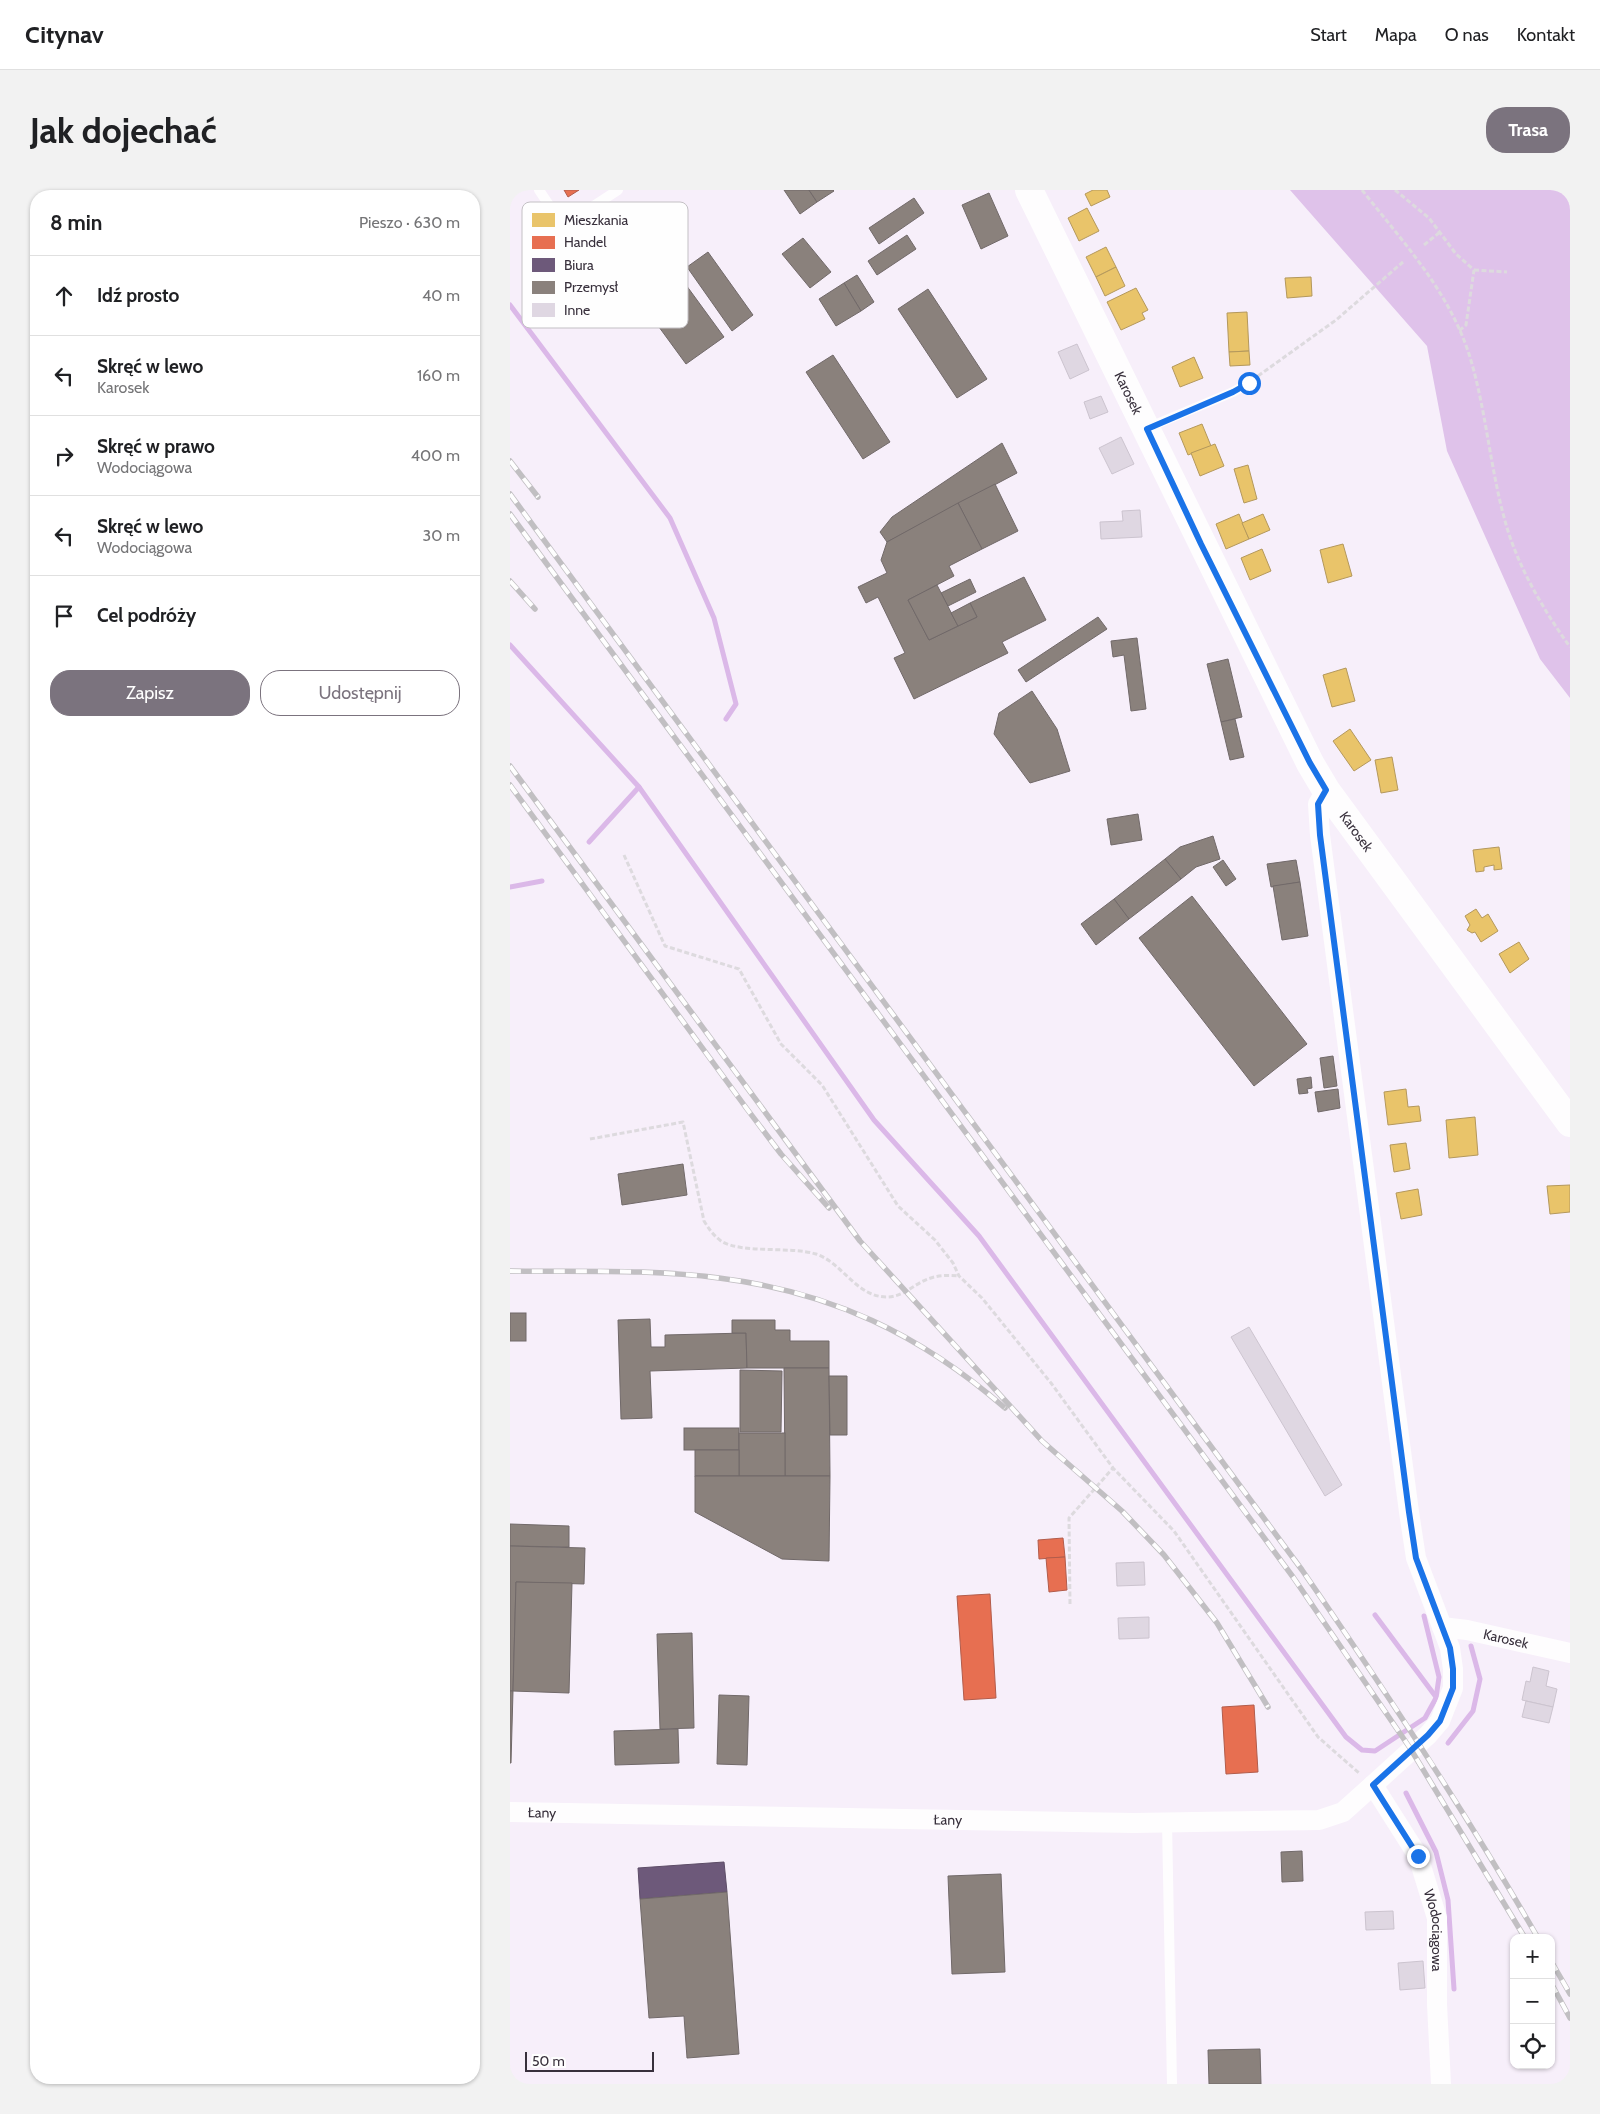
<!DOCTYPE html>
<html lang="pl">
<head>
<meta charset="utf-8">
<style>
  body { margin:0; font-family:Cabin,sans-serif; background:#f2f2f2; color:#202124 }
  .controls { position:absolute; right:15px; bottom:15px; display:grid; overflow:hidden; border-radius:10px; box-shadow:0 1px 4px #0004 }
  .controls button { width:45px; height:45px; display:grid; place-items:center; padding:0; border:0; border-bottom:1px solid #e0e0e0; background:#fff; color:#202124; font:25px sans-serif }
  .scale { position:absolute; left:15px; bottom:12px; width:129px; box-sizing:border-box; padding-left:5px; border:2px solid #38303c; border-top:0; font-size:14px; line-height:18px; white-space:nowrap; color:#38303c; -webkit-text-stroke:4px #fefefe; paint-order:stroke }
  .stop { position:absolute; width:15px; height:15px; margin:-11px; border:4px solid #1a73e8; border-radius:50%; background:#fff }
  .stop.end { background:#1a73e8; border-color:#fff; box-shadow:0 1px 5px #0008 }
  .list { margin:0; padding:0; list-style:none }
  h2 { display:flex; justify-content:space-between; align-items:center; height:65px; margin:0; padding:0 20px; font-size:21px }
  h2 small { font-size:16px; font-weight:400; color:#757577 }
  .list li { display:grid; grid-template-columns:32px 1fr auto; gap:15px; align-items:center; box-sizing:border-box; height:80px; padding:0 20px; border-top:1px solid #e0e0e0 }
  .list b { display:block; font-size:19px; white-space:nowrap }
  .list p { margin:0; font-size:16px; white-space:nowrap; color:#757577 }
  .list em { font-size:16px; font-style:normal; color:#757577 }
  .actions { display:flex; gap:10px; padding:15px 20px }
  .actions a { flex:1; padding:11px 0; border:1px solid #7b737e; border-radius:20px; text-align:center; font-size:18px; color:#7b737e }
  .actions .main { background:#7b737e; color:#fff }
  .icon { flex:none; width:28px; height:28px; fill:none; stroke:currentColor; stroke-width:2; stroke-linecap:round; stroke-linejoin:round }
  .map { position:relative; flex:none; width:1060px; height:1894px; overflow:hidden; border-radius:20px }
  header { display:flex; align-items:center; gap:30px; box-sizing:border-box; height:70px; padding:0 25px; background:#fff; border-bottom:1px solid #e0e0e0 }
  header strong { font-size:24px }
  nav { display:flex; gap:28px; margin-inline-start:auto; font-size:18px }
  .intro { display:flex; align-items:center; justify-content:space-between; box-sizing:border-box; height:120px; padding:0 30px }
  h1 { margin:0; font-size:35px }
  .button { padding:12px 22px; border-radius:20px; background:#7b737e; color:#fff; font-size:18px; font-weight:700 }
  main { display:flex; gap:30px; padding:0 30px }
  aside { flex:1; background:#fff; border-radius:20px; box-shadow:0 1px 4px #0004 }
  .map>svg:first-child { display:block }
  .forest { fill:#dfc2ea }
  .homes { fill:#e9c46a; stroke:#b4985c }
  .shops { fill:#e76f51; stroke:#b25c4b }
  .offices { fill:#6d597a; stroke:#5d4d67 }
  .industry { fill:#8a817c; stroke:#716969 }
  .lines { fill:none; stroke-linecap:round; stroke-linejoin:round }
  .stream { stroke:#dbb8e8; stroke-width:5 }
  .building { fill:#dfd7e2; stroke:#ccc4cf }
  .path { stroke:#dddade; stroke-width:3; stroke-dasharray:5 2.5; stroke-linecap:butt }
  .lane { stroke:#fefdfe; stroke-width:10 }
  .street { stroke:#fefdfe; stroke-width:20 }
  .secondary { stroke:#fefdfe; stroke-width:28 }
  .rail-casing { stroke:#c1bfc2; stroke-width:5.5 }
  .rail { stroke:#fefefe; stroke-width:4; stroke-dasharray:11; stroke-linecap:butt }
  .route { stroke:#1a73e8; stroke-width:6 }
  .labels { text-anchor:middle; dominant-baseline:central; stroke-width:5; stroke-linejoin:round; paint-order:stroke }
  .street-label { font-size:14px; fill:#38303c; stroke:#fefefe }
  .key { fill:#fefefe; stroke:#c3c0c4; stroke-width:1 }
  .key-label { font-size:14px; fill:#38303c }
</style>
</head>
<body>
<header>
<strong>Citynav</strong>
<nav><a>Start</a><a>Mapa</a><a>O nas</a><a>Kontakt</a></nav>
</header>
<div class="intro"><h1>Jak dojechać</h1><a class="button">Trasa</a></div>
<main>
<aside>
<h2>8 min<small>Pieszo · 630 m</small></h2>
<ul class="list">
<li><svg class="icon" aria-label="ahead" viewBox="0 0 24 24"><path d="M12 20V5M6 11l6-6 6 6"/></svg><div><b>Idź prosto</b></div><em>40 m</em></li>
<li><svg class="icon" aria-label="left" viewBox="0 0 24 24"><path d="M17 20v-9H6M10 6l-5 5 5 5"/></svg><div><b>Skręć w lewo</b><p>Karosek</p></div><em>160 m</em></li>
<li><svg class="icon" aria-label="right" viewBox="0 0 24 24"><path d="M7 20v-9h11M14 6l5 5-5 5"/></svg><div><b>Skręć w prawo</b><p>Wodociągowa</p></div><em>400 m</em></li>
<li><svg class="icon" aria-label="left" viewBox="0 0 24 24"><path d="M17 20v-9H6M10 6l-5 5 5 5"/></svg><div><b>Skręć w lewo</b><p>Wodociągowa</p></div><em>30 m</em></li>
<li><svg class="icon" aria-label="arrive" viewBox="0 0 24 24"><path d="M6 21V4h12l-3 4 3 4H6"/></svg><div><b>Cel podróży</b></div></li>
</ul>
<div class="actions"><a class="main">Zapisz</a><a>Udostępnij</a></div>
</aside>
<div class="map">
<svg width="1060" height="1894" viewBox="0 0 1060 1894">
  <rect width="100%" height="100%" fill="#f7effa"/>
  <polygon class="forest" points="780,0 1060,0 1060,508 1030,469 937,261 917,156"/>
  <g class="homes">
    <polygon points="583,0 597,0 600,7 581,16 575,4"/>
    <polygon points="577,18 589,41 569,51 558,28"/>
    <polygon points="596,57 606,77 586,87 576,67"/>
    <polygon points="606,77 615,96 595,106 586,87"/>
    <polygon points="801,87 802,106 777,108 775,88"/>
    <polygon points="626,98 638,120 632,123 635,129 611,140 597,112"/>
    <polygon points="737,122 739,161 719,162 717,123"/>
    <polygon points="739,161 740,175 720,176 719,162"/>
    <polygon points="684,167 693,188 670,197 662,177"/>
    <polygon points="692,234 701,256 678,265 669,243"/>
    <polygon points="705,254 714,276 690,286 681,263"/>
    <polygon points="738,275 747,309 734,313 724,279"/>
    <polygon points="729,324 739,349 716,359 706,334"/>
    <polygon points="753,324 760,340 739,349 732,333"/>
    <polygon points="833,354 842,386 818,393 810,360"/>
    <polygon points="752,359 761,381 740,390 731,368"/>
    <polygon points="836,478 845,511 822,517 813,485"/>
    <polygon points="840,539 861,570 844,581 823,551"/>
    <polygon points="882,567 888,600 871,603 865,570"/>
    <polygon points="989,657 992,679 984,680 984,675 974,677 974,681 966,682 963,660"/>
    <polygon points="966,719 972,728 978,724 988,741 971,752 965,742 962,743 957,740 960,735 955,726"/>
    <polygon points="1009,752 1019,769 1000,783 989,764"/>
    <polygon points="896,899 898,917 909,916 911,931 878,935 874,902"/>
    <polygon points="965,927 968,965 939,968 936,930"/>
    <polygon points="896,953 900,979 884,982 880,955"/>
    <polygon points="1060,995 1060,1022 1040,1024 1037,996"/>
    <polygon points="908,999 912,1025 891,1029 886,1003"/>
  </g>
  <g class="shops">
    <polygon points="54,0 69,0 58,7"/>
    <polygon points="553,1348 555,1367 529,1369 528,1350"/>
    <polygon points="555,1367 557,1400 539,1402 536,1368"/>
    <polygon points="480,1404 486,1508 454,1510 447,1406"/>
    <polygon points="744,1515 748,1582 716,1584 712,1517"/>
  </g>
  <polygon class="offices" points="214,1672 217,1702 130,1709 128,1678"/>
  <g class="industry">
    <polygon points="274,0 299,0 307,12 290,24"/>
    <polygon points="299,0 323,0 324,1 307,12"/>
    <polygon points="479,3 498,46 471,59 452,15"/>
    <polygon points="404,8 414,23 369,54 359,38"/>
    <polygon points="397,45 406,59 367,85 358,71"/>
    <polygon points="293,48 321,82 300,98 272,64"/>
    <polygon points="198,62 243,125 222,141 177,77"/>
    <polygon points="168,84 214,147 176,174 130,111"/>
    <polygon points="347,85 364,112 351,121 334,93"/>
    <polygon points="334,93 351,121 326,136 309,109"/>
    <polygon points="418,99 477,189 447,208 388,119"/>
    <polygon points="323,165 380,252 353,269 296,182"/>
    <polygon points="492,253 507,283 377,352 370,342 382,327"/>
    <polygon points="485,294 508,341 472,359 448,313"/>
    <polygon points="448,313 472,359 439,376 444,386 398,410 419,450 467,427 460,413 514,387 536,430 492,452 498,463 404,509 384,468 395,463 368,407 356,413 348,397 377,383 371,370 377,352"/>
    <polygon points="460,389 466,402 438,416 431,403"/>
    <polygon points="427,395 448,436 419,450 398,410"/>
    <polygon points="460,413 467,427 448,436 441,423"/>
    <polygon points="588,427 597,439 516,492 508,480"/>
    <polygon points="627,448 636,519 621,521 614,465 603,467 601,451"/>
    <polygon points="718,469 732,527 711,532 697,474"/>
    <polygon points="522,501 547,539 560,581 520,593 484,544 489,523"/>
    <polygon points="725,529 734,567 720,570 711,532"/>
    <polygon points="628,624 632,650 601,655 597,629"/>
    <polygon points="703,646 710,669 686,677 671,689 655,669 670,657"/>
    <polygon points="655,669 671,689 619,729 604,709"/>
    <polygon points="713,670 726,689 716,696 703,677"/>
    <polygon points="786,670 790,692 761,697 757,674"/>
    <polygon points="790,692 798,746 772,750 763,696"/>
    <polygon points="682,706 797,854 744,896 629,748"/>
    <polygon points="604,709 619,729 586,755 571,734"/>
    <polygon points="823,866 827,896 814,898 810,868"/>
    <polygon points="801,887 802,898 797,899 798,903 789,904 787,889"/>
    <polygon points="828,899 830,918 808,922 805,902"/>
    <polygon points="173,974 177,1005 112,1015 108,984"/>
    <rect x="0" y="1123" width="16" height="28"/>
    <polygon points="140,1129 141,1157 155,1157 155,1145 236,1143 237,1178 140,1181 142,1228 111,1229 108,1130"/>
    <polygon points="222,1130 265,1130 265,1140 280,1140 280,1151 319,1151 319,1178 237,1178 236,1143 222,1143"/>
    <polygon points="274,1178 319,1178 320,1286 275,1286"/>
    <polygon points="230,1180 272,1181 271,1242 230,1242"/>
    <polygon points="319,1186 337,1186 337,1245 320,1245"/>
    <rect x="174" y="1238" width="55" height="22"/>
    <rect x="229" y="1243" width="46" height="43"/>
    <rect x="185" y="1260" width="44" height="26"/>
    <polygon points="185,1286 320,1286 319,1371 272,1369 185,1322"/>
    <polygon points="0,1334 59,1336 59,1357 0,1356"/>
    <polygon points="0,1356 75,1358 74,1394 6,1392 3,1501 0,1501"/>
    <polygon points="6,1392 62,1393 59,1503 3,1501"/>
    <polygon points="182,1443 184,1538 150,1539 147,1444"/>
    <polygon points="0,1501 3,1501 1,1573 0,1573"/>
    <polygon points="209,1505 239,1506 237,1575 207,1574"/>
    <polygon points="168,1539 169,1573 105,1575 104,1541"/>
    <polygon points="792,1661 793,1691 772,1692 771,1662"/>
    <polygon points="491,1684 495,1782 442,1784 438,1686"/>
    <polygon points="217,1702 229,1864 177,1868 174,1826 139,1828 130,1709"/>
    <polygon points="750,1859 751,1894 699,1894 698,1860"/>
  </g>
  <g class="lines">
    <g class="stream">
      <polyline points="0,115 160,328 204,428 226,514 216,529"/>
      <polyline points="0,455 129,597 364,930 469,1046 836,1547 852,1560 865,1561 915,1528 926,1508 929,1487 914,1426"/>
      <polyline points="79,652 129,597"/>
      <polyline points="0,697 32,691"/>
      <polyline points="865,1425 926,1507"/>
      <polyline points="938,1553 963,1521 970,1489 961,1456"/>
      <polyline points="896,1603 926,1662 938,1710 944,1799"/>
    </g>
  </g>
  <g class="building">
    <polygon points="567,154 579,180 560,189 548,162"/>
    <polygon points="591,206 598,222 580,229 574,212"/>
    <polygon points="611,247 624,274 602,284 589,258"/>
    <polygon points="630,320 632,347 591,349 590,332 613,331 612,321"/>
    <polygon points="739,1137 832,1295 815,1306 721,1147"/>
    <polygon points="634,1372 635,1395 607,1396 606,1373"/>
    <polygon points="639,1427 639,1448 609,1449 608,1428"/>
    <polygon points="1023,1477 1039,1481 1036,1496 1047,1499 1043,1517 1012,1510 1016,1491 1020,1492"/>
    <polygon points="1016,1511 1043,1517 1039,1533 1012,1527"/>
    <polygon points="883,1721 884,1739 856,1740 855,1722"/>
    <polygon points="913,1771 915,1798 890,1800 888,1773"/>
  </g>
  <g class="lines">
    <g class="path">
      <path d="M852 0C893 52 938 100 959 164 977 221 980 283 998 341 1011 382 1035 422 1060 457"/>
      <polyline points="885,0 919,28 946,64 964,80 956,135 949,141"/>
      <polyline points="914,55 930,42"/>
      <polyline points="964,80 997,82"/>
      <polyline points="748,186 826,130 893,72"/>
      <polyline points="114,665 155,756 229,779 271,854 312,895 388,1016 425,1050 443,1073 449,1086 472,1108 541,1193 603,1278 664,1341 808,1547 849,1583"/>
      <path d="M80 949 173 932 194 1031C199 1039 203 1045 211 1051 232 1064 279 1056 306 1064 333 1073 346 1107 377 1107 393 1107 404 1094 418 1089 428 1085 439 1085 449 1086"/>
      <polyline points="560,1414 559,1328 603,1278"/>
    </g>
    <g class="lane">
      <polyline points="29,0 53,36 108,0"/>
      <polyline points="637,238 723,202 739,193"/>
      <polyline points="657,1632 662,1894"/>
    </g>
    <g class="street">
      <path id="s1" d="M816 600 808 614 810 645 899 1322 906 1368 940 1458 943 1479V1498L930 1531 918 1545 863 1595 908 1666 927 1728V1814L931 1894"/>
      <path id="s2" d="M932 1437 957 1440 1060 1463"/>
      <path id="s3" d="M0 1622 624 1633 809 1630 833 1622 863 1595"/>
    </g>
    <path class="secondary" id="s4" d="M519 0 800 573 816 600 1060 933"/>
    <defs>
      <g id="rail">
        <polyline points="0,271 28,307"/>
        <path d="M0 304 792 1380C875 1500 955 1621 1028 1748"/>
        <polyline points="0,324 783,1387 900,1558 1015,1748"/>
        <polyline points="0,391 25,419"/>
        <polyline points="0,576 350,1051 532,1251 612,1321 654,1365 707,1433 758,1517"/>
        <polyline points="0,595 237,919 271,964 319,1018"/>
        <path d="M0 1081C69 1082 141 1079 209 1088 321 1102 410 1144 495 1218"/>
        <polyline points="1041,1771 1060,1804"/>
        <polyline points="1041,1793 1060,1828"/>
      </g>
    </defs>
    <use href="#rail" class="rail-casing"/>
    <use href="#rail" class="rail"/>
  </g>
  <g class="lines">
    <polyline class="route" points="739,193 723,202 637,239 691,354 800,573 816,600 808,614 810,645 899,1322 906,1368 940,1458 943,1479 943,1498 930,1531 918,1545 863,1595 908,1666"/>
  </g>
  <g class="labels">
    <g class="street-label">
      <text stroke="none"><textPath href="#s4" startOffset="226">Karosek</textPath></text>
      <text stroke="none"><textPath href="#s4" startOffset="721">Karosek</textPath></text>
      <text stroke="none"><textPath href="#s2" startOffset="65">Karosek</textPath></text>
      <text stroke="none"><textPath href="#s3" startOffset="32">Łany</textPath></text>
      <text stroke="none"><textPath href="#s3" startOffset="438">Łany</textPath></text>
      <text stroke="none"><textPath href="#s1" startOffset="1202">Wodociągowa</textPath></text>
    </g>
  </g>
  <rect x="12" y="12" width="166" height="126" rx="8" class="key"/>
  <rect x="22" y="23" width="23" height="14" fill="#e9c46a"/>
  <rect x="22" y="46" width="23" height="13" fill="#e76f51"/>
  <rect x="22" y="68" width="23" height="14" fill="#6d597a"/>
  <rect x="22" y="91" width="23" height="13" fill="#8a817c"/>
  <rect x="22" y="113" width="23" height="14" fill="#dfd7e2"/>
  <g class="key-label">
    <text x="54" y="35">Mieszkania</text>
    <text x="54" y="57">Handel</text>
    <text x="54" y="80">Biura</text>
    <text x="54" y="102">Przemysł</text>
    <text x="54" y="125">Inne</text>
  </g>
</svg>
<div class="controls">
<button>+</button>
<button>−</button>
<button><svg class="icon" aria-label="locate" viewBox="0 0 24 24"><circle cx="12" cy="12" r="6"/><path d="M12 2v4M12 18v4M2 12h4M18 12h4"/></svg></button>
</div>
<div class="scale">50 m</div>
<div class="stop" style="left:739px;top:193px"></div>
<div class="stop end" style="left:908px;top:1666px"></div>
</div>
</main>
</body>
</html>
